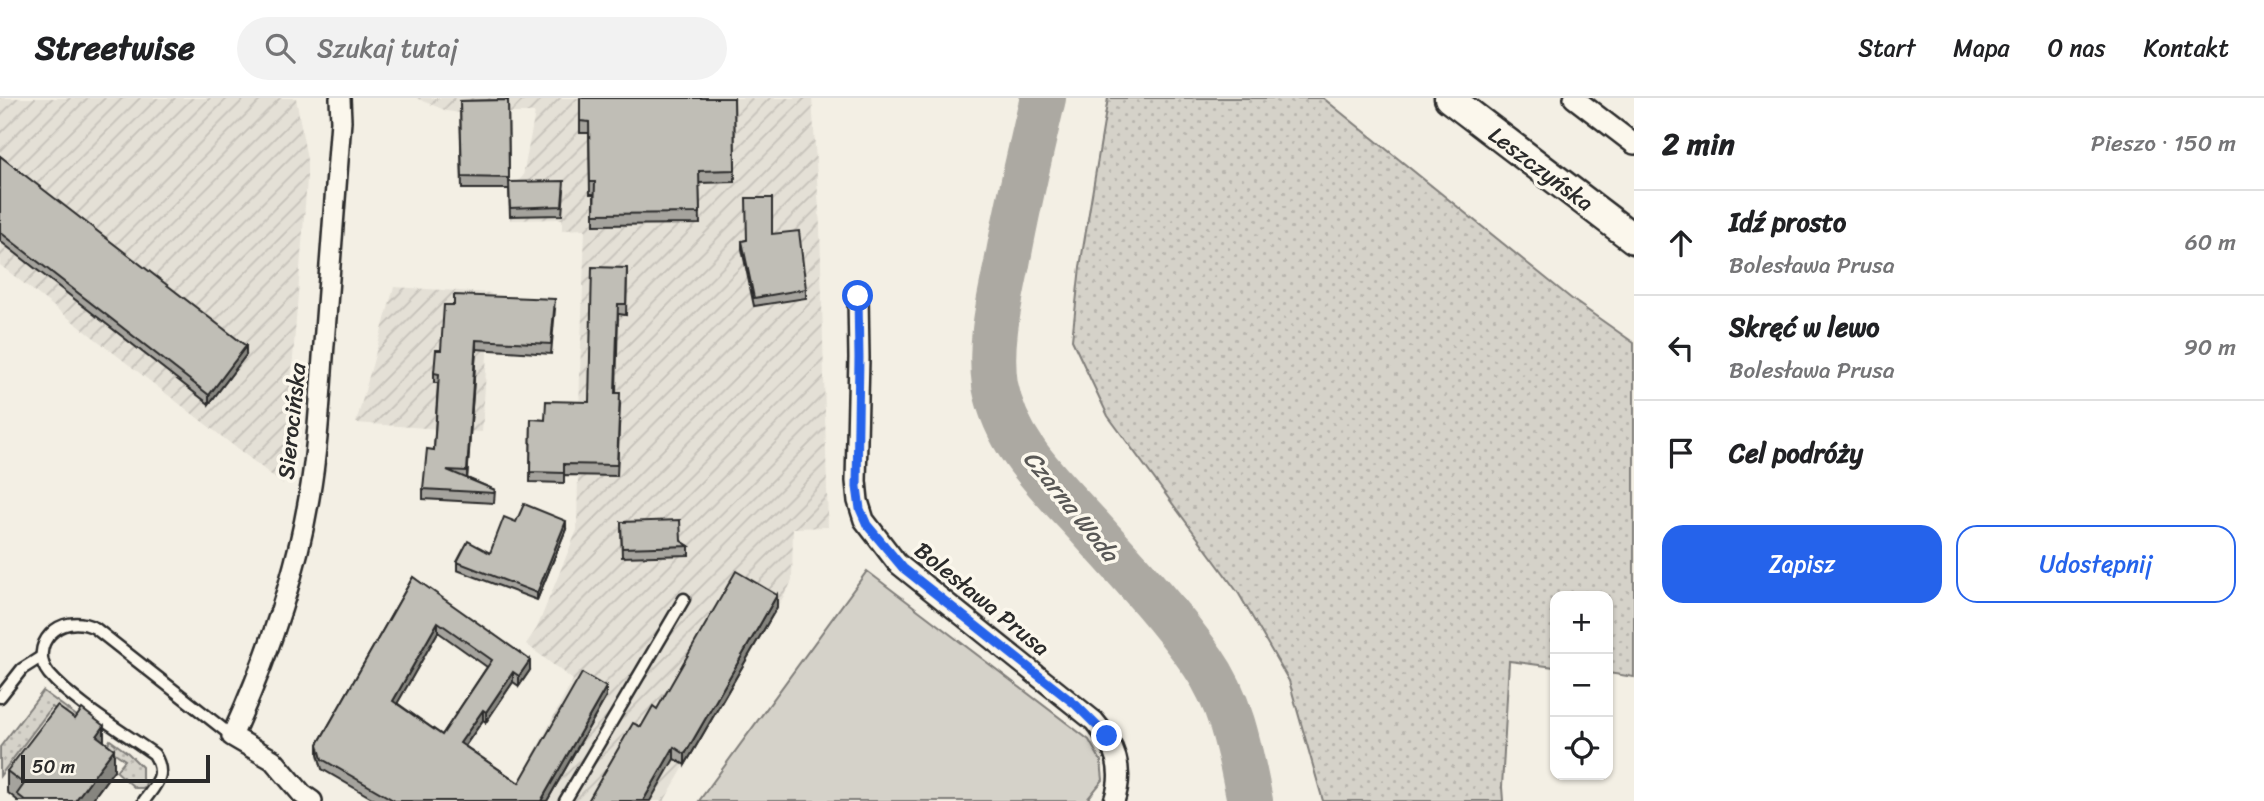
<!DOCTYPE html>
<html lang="pl">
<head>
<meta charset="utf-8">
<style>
  body { margin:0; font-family:Sriracha,sans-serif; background:#f2f2f2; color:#202124 }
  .controls { position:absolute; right:21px; bottom:21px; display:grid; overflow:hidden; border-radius:14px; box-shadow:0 2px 5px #0004 }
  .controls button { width:63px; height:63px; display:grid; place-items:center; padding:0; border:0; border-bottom:2px solid #e0e0e0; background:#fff; color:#202124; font:35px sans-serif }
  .scale { position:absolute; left:21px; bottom:18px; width:189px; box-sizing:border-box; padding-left:7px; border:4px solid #2b2b2b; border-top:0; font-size:19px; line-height:24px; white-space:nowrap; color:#2b2b2b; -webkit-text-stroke:5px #fbf7ec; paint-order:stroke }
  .stop { position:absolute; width:21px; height:21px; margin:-16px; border:5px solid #2563eb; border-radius:50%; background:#fff }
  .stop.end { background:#2563eb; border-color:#fff; box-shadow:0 2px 7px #0008 }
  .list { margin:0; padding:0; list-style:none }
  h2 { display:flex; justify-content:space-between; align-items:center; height:91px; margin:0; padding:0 28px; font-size:30px }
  h2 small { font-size:23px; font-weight:400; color:#757577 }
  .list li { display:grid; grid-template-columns:46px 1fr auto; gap:21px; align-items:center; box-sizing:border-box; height:105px; padding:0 28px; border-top:2px solid #e0e0e0 }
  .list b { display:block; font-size:26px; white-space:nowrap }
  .list p { margin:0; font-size:23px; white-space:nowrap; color:#757577 }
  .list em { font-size:23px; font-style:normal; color:#757577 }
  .actions { display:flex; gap:14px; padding:21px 28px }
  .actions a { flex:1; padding:16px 0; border:2px solid #2563eb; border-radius:21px; text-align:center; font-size:24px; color:#2563eb }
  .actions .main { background:#2563eb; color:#fff }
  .icon { flex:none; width:38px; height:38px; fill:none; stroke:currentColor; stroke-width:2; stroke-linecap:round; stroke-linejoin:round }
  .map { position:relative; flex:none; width:1634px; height:703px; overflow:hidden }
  header { display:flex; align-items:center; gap:42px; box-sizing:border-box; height:98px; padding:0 35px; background:#fff; border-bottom:2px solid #e0e0e0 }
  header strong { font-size:33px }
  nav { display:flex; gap:38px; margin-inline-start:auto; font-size:24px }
  .search { width:490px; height:63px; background:#f2f2f2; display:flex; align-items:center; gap:18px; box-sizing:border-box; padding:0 24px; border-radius:38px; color:#757577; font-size:26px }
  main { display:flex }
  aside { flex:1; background:#fff }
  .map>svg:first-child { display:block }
  .industrial { fill:url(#industrial-furrows) }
  .grass { fill:url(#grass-dots); stroke:#807e7a; stroke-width:2 }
  .garden { fill:#d5d2c9; stroke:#807e7a; stroke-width:2 }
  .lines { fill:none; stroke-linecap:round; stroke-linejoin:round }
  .river { stroke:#aca9a2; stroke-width:46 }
  .lane-casing { stroke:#2b2b2b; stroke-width:15 }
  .street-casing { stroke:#2b2b2b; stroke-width:24 }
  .secondary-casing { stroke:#2b2b2b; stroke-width:33 }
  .lane { stroke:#fbf7ec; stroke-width:10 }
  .street { stroke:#fbf7ec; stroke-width:19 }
  .secondary { stroke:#fbf7ec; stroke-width:28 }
  .wall { fill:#a5a39d; stroke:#2b2b2b; stroke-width:2; fill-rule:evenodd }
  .shaded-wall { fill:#86857f; stroke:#2b2b2b; stroke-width:2 }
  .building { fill:#c0beb6; stroke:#2b2b2b; stroke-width:2; fill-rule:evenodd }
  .route { stroke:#2563eb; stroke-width:9 }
  .labels { text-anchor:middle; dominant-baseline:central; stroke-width:7; stroke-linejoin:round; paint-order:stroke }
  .street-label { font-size:23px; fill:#2b2b2b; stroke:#fbf7ec }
  .water-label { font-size:24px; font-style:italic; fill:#585755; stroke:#fbf7ec }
</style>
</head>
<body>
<header>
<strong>Streetwise</strong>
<div class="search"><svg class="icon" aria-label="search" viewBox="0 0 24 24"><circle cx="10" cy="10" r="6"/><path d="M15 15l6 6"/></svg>Szukaj tutaj</div>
<nav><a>Start</a><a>Mapa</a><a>O nas</a><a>Kontakt</a></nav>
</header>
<main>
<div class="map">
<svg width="1634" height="703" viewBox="0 0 1634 703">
  <defs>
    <pattern id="industrial-furrows" width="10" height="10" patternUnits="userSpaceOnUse" patternTransform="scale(1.75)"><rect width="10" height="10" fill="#e4e0d6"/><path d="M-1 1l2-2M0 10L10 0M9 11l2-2" fill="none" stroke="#c4c0b8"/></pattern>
    <pattern id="grass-dots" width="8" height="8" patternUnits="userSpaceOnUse" patternTransform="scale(1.75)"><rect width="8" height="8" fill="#d5d2c9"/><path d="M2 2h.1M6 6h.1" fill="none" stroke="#b7b4ad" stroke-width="1.8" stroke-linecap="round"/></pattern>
  </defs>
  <rect width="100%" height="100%" fill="#f3efe4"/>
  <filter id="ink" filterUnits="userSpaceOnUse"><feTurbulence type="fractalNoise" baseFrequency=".0143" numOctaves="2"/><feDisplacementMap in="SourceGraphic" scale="14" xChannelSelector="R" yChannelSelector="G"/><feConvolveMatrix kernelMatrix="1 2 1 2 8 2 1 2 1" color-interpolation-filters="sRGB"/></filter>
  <g filter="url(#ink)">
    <g class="industrial">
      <polygon points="0,0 296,0 307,62 307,82 283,386 0,167"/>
      <polygon points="416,0 812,0 820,129 828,429 793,430 792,482 789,489 664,703 509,703 573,582 526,546 537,530 577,432 580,275 585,131 562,132 562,121 510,122 509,93 523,78 535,15 460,15 447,13"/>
      <polygon points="394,189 491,195 482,334 356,325"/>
    </g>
    <g class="grass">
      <polygon points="1108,0 1323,0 1573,202 1634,245 1634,579 1608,575 1608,498 1555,498 1555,569 1509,563 1502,689 1503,703 1323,703 1289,583 1239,496 1108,318 1072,242 1080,169"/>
      <polygon points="43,593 85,624 80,629 52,609 0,678 0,649"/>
      <polygon points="110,642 128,655 142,669 142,682 146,685 144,690 135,690 116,673 125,662 106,649"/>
    </g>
    <polygon class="garden" points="867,473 1089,642 1101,663 1103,682 1086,703 699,703"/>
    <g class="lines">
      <path class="river" d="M1043 0C1030 55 1017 110 1007 166 999 205 989 246 995 287 1006 347 1051 387 1090 430 1129 473 1169 516 1203 564 1232 605 1240 654 1250 703"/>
      <defs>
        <g id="lane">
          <polyline points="0,599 22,571 41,559"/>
          <path d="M144 703C157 685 167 677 154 656 123 634 73 604 49 576 27 549 59 512 95 530L232 638"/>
          <polyline points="565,703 684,501"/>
        </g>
        <g id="street">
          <polyline points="1574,0 1634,46"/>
          <path d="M858 198 859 260 856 383 858 403 864 422 897 465 1094 623C1115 647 1125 671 1114 703"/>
          <path d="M312 703 302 696 273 662 232 638C266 563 295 482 309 400 318 349 320 298 324 246 330 172 335 97 341 23L340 0"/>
        </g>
        <polyline id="secondary" points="1449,0 1634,141"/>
      </defs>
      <use href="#lane" class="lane-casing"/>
      <use href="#street" class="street-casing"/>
      <use href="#secondary" class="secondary-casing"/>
      <use href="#lane" class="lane"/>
      <use href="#street" class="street"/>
      <use href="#secondary" class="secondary"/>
    </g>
    <g class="wall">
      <polygon points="580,0 734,0 735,84 699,85 700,126 594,127 594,96 590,96 589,35 580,35"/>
      <polygon points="508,2 509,84 564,92 562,117 510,118 509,91 462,91 460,3"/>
      <polygon points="0,58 246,257 209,306 0,143"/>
      <polygon points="772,136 806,191 806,200 754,208 742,151 742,143"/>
      <polygon points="627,170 626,217 618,216 616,295 620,306 617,378 564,377 564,385 530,384 531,321 545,322 589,304"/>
      <polygon points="555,211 551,256 476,251 467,380 495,392 494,405 423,401 423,391 434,352 438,285 434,285 434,275 441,252"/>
      <polygon points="516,424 566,431 537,502 457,472 457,464 490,455"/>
      <polygon points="621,424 681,443 689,448 689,457 622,459"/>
      <path d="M413 479 530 572 519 588 513 584 486 624 483 622 465 648 519 685 606 599 547 703H377L322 671 318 656V646ZM438 534 487 569 442 637 397 605Z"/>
      <polygon points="777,509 685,667 674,661 641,629 657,611"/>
      <polygon points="104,644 114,672 91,703 17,703 17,702 7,694 7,673"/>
    </g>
    <g class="shaded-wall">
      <polygon points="476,242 476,251 467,383 467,373"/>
      <polygon points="246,248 246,257 209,306 209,297"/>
      <polygon points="566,423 566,431 537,502 537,495"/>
      <polygon points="777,497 777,509 685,667 685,656"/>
      <polygon points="438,524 438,534 393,613 393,603"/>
      <polygon points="530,562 530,572 519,588 519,578"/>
      <polygon points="513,574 513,584 486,624 486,614"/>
      <polygon points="606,589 606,599 547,703 541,703"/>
      <polygon points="483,612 483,622 460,655 460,645"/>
      <polygon points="104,628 104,648 97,638"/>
      <polygon points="674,649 674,661 650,703 643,703"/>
      <polygon points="114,651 114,672 91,703 75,703"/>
    </g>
    <g class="building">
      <polygon points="580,0 734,0 735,72 699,73 700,115 594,116 595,84 590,84 589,24 580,23"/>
      <polygon points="508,2 509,80 462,79 460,3"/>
      <polygon points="0,58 246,248 209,297 0,134"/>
      <polygon points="564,83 562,108 510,110 509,84"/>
      <polygon points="746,100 772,100 772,136 799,133 806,191 754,200 742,143 747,142"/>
      <polygon points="592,169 627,170 626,206 618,206 615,295 620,295 617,367 564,366 564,375 530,374 531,321 545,322 546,303 589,304"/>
      <polygon points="454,197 555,201 551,246 476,242 467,373 447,372 495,392 494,395 423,391 427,351 434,352 439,276 434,275 436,252 441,252 444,207 454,207"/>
      <polygon points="524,406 566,423 537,495 457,464 468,443 490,455 504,419 516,424"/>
      <polygon points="680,422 681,443 689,448 622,450 621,424"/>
      <polygon points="736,473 777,497 685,656 674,649 643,703 588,703 633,625 641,629 653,608 657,611"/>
      <path d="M413 479 530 562 519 578 513 574 486 614 483 612 460 645 519 685 582 575 606 589 541 703H395L322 661 318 646ZM438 524 492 562 442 637 393 603Z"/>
      <polygon points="57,608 75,621 82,611 104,628 97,638 114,651 75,703 26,703 17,696 24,686 7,673"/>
    </g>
  </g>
  <g class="lines" filter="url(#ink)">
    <polyline class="route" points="858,198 859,260 857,389 860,411 867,427 903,470 1076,607 1107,638"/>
  </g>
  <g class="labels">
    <g class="street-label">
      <text transform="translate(1541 71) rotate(37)">Leszczyńska</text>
      <text transform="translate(292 323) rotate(-84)">Sierocińska</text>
      <text transform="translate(982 501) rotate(39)">Bolesława Prusa</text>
    </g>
    <g class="water-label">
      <text transform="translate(1071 408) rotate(51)">Czarna Woda</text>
    </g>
  </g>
</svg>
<div class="controls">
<button>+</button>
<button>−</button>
<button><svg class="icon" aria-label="locate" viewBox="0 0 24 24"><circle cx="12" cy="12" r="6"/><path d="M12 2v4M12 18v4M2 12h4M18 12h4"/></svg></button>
</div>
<div class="scale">50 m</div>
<div class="stop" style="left:858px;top:198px"></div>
<div class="stop end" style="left:1107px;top:638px"></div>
</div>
<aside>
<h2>2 min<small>Pieszo · 150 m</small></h2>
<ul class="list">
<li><svg class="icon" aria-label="ahead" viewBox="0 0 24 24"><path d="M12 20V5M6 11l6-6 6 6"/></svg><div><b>Idź prosto</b><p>Bolesława Prusa</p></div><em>60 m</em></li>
<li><svg class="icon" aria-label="left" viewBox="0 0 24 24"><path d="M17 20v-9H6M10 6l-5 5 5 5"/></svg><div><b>Skręć w lewo</b><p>Bolesława Prusa</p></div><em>90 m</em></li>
<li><svg class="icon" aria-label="arrive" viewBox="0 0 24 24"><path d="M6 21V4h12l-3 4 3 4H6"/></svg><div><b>Cel podróży</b></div></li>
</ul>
<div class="actions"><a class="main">Zapisz</a><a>Udostępnij</a></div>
</aside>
</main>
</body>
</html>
